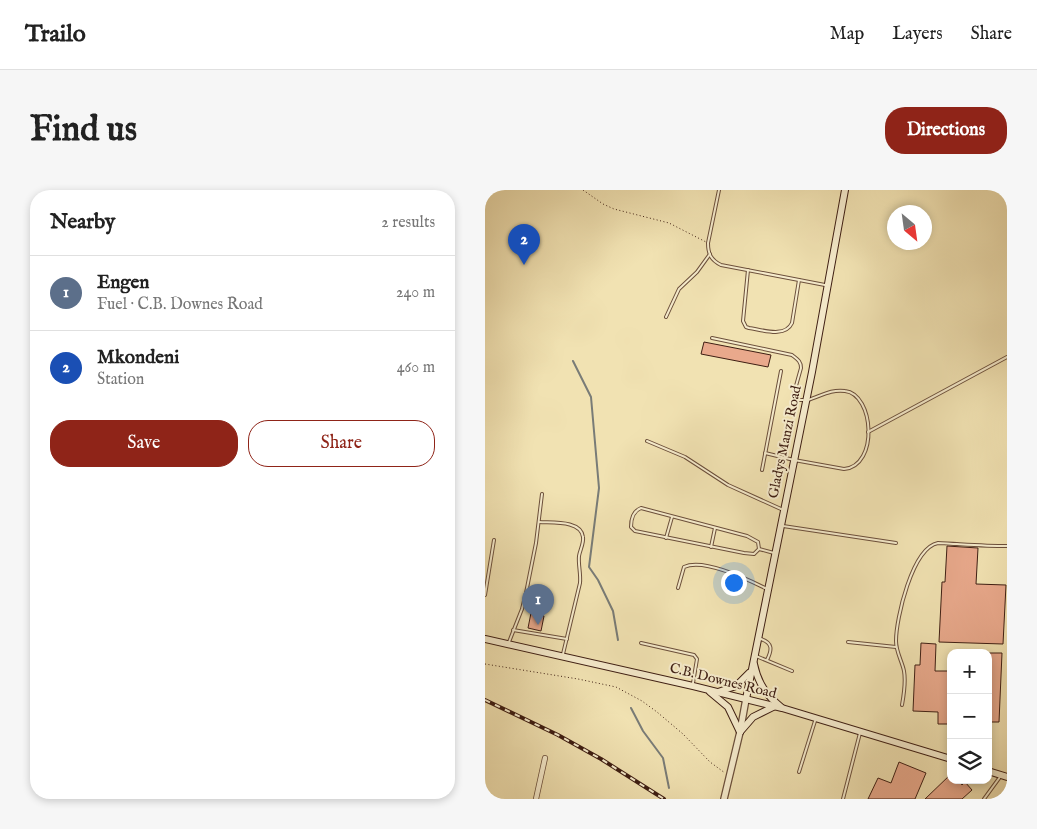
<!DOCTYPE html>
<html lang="en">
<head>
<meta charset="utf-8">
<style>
  body { margin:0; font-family:"IM FELL English",serif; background:#f6f6f6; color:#222 }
  .controls { position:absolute; right:15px; bottom:15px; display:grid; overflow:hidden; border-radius:10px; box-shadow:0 2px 8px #0003 }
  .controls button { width:45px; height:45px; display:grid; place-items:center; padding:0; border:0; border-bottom:1px solid #e0e0e0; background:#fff; color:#222; font:25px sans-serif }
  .compass { position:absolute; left:402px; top:15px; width:45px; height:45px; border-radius:50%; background:#fff; box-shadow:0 2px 8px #0003; rotate:151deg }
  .you { position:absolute; left:248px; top:392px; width:18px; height:18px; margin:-12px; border:4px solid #fff; border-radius:50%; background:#1a73e8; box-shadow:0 0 0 8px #1a73e833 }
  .badge { display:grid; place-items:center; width:32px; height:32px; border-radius:50%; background:#8f2418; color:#fff; font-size:16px; font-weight:700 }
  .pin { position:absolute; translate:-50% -41px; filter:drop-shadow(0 1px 2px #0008) }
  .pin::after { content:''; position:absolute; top:26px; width:18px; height:15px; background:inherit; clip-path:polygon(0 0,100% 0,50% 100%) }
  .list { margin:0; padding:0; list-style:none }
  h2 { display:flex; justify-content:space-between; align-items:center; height:65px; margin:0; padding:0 20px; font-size:21px }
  h2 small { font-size:16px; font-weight:400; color:#767676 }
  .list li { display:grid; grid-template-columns:32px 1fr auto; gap:15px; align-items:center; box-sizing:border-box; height:75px; padding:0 20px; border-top:1px solid #e0e0e0 }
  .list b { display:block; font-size:19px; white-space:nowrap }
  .list p { margin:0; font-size:16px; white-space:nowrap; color:#767676 }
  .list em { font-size:16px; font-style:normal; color:#767676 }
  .actions { display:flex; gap:10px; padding:15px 20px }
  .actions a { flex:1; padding:11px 0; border:1px solid #8f2418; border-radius:20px; text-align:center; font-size:18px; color:#8f2418 }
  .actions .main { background:#8f2418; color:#fff }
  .icon { flex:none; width:28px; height:28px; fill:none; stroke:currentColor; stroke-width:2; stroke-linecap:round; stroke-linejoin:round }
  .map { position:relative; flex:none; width:522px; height:609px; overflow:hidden; border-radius:20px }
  header { display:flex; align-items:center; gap:30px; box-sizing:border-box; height:70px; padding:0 25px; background:#fff; border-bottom:1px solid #e0e0e0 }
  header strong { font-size:24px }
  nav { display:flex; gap:28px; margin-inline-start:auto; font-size:18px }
  .intro { display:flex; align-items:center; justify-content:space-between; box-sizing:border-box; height:120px; padding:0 30px }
  h1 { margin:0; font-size:35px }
  .button { padding:12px 22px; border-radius:20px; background:#8f2418; color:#fff; font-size:18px; font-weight:700 }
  main { display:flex; gap:30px; padding:0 30px }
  aside { flex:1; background:#fff; border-radius:20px; box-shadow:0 2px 8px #0003 }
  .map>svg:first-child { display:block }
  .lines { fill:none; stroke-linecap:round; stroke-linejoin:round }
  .stream { stroke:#797c77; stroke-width:2 }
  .building { fill:#e9a98c; stroke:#3e1e13 }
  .service-casing { stroke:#6b4f3b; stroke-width:4 }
  .minor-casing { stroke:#6b4f3b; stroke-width:6 }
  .tertiary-casing { stroke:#6b4f3b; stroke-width:8 }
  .secondary-casing { stroke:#3e1e13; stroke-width:8 }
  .path { stroke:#3e1e13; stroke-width:1; stroke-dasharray:1 2.5; stroke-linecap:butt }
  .service { stroke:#f6eccd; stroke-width:2 }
  .minor { stroke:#f6eccd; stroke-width:4.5 }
  .tertiary { stroke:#f6eccd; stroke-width:5.5 }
  .secondary { stroke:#f6eccd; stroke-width:6 }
  .rail-casing { stroke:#3e1e13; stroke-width:4 }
  .rail { stroke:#f6eccd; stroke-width:2; stroke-dasharray:5.5; stroke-linecap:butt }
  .labels { text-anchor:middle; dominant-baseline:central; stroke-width:4; stroke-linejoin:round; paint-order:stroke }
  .street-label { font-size:14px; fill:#3e1e13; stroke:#f6eccd }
</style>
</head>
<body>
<header>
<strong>Trailo</strong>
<nav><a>Map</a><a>Layers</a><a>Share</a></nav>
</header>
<div class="intro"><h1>Find us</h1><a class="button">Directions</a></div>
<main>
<aside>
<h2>Nearby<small>2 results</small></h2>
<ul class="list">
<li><span class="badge" style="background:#5c6f8a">1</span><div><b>Engen</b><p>Fuel · C.B. Downes Road</p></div><em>240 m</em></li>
<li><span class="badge" style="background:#1a4fb4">2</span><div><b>Mkondeni</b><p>Station</p></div><em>460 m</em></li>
</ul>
<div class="actions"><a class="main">Save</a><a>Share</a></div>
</aside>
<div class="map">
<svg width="522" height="609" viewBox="0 0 522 609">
  <rect width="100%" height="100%" fill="#f1e2b2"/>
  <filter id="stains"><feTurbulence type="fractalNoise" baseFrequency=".004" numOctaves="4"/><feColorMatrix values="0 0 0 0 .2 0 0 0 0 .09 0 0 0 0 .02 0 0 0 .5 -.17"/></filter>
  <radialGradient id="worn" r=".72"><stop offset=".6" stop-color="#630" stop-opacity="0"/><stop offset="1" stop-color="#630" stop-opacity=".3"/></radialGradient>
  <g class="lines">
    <g class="stream">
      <polyline points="88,171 106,207 114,298 104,377 113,390 128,421 133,450"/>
      <polyline points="146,518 158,541 178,568 184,598"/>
    </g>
  </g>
  <g class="building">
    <polygon points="219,152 286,165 283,177 216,164"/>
    <polygon points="462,356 493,358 491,394 521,395 518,454 454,452 457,392 460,392"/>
    <polygon points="46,423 59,426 56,441 43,438"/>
    <polygon points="436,453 451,454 450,481 466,481 466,534 453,534 453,522 428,521 430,475 435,475"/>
    <polygon points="503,463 517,463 514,532 503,532"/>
    <polygon points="414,572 441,583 430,609 383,609 393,588 406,593"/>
    <polygon points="466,584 466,590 473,590 477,595 480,592 487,600 477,609 440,609"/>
  </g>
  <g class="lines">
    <defs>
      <g id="service">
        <path d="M234 0 223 53C223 64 226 70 236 75L340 95"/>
        <path d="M263 80 258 131 261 137 264 138C278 140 300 148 307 133L314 90"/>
        <polyline points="181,127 194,99 212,82 225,64"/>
        <path d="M227 148 307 165C312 169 316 171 316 178L309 203 313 210H318"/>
        <polyline points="383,242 522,167"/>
        <polyline points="162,251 200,267 243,295 296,319"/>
        <path d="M280 263 309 270 359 279C394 276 389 204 360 201 346 199 336 206 323 210"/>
        <polyline points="277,280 296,181"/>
        <path d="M156 318 262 346 273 352 274 359 269 364 259 363 150 341 146 337C146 329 148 321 156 318Z"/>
        <path d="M54 332C67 333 96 330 98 347 99 353 95 360 94 366 93 374 96 384 95 393L78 464"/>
        <polyline points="298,336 411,353"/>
        <polyline points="181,348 187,327"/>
        <polyline points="226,357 230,338"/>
        <polyline points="274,359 289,363"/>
        <path d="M193 398 199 377C218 368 262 389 280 398"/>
        <polyline points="0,405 9,350"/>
        <polyline points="28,440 82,449"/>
        <path d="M276 449C288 453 287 460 282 470"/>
        <polyline points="24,452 37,419 41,403 51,353 57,304"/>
        <polyline points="363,452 411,457"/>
        <polyline points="156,453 209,465 212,469 208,493"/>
        <polyline points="271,466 307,481"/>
        <path d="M417 515C419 504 421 492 419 481 417 471 411 462 411 451 411 429 427 358 453 353 459 353 466 354 472 354 489 355 505 356 522 356"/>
        <polyline points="314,582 330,531"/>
        <polyline points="358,609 375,543"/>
        <polyline points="499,609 515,587"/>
      </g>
      <polyline id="minor" points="51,609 60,568"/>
      <polyline id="tertiary" points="239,609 255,542 261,509"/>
      <g id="secondary">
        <polyline points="0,449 208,496 297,518 466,569"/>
        <path d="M269 474C273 493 281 505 296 517"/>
        <polyline points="225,502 243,517 255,542"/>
        <polyline points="233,502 251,496 264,483"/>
        <polyline points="261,509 327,182 360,0"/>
        <polyline points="255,542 268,527 290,516"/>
        <polyline points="503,581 522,587"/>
      </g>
    </defs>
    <use href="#service" class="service-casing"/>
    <use href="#minor" class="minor-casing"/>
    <use href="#tertiary" class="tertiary-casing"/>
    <use href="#secondary" class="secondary-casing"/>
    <g class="path">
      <polyline points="98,0 118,14 129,19 184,33 221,52"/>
      <polyline points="0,474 93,489 131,497 157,511 172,522 198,544 225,572 240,583"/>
    </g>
    <use href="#service" class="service"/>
    <use href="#minor" class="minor"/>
    <use href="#tertiary" class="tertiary"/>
    <use href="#secondary" class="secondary"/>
    <defs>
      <polyline id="rail" points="0,510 73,545 116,569 179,609"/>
    </defs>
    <use href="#rail" class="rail-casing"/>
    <use href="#rail" class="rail"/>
  </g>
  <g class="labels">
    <g class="street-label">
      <text transform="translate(300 252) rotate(-78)">Gladys Manzi Road</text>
      <text transform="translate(238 491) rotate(14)">C.B. Downes Road</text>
    </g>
  </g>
  <rect width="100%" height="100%" filter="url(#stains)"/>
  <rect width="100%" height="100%" fill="url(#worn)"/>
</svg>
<div class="controls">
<button>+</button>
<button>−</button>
<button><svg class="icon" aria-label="layers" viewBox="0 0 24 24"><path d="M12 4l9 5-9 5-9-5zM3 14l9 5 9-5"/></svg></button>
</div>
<svg class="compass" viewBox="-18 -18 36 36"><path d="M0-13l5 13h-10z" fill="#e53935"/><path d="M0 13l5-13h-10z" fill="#767676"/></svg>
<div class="you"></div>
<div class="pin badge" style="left:53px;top:435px;background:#5c6f8a">1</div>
<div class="pin badge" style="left:39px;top:75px;background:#1a4fb4">2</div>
</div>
</main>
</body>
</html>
